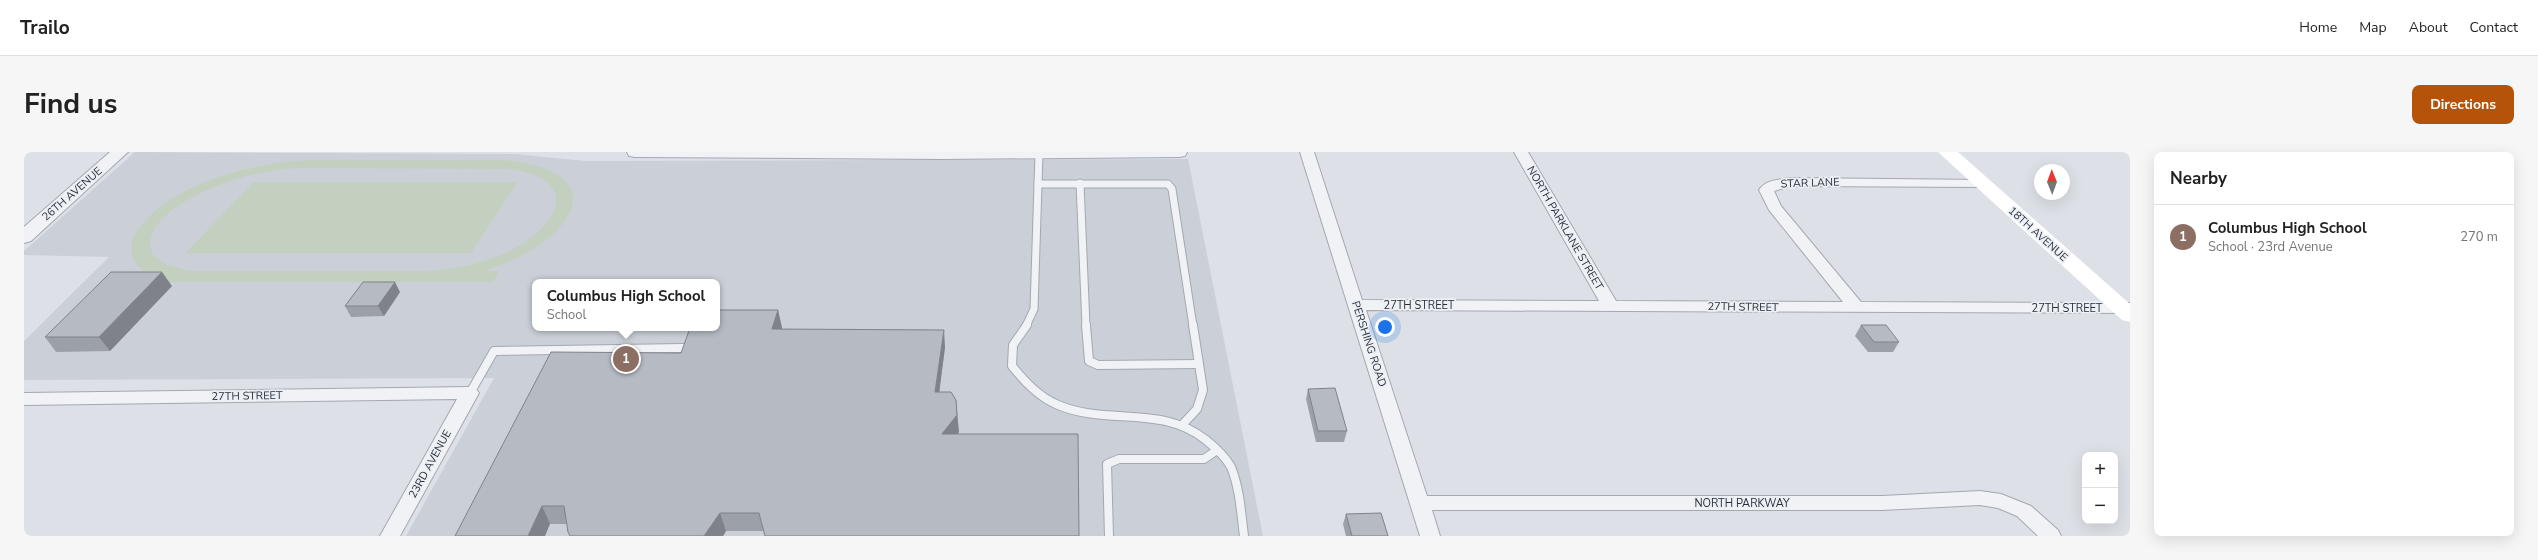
<!DOCTYPE html>
<html lang="en">
<head>
<meta charset="utf-8">
<style>
  body { margin:0; font-family:"Nunito Sans",sans-serif; background:#f6f6f6; color:#222 }
  .controls { position:absolute; right:12px; bottom:12px; display:grid; overflow:hidden; border-radius:8px; box-shadow:0 4px 16px #0002 }
  .controls button { width:36px; height:36px; display:grid; place-items:center; padding:0; border:0; border-bottom:1px solid #e0e0e0; background:#fff; color:#222; font:20px sans-serif }
  .compass { position:absolute; left:2010px; top:12px; width:36px; height:36px; border-radius:50%; background:#fff; box-shadow:0 4px 16px #0002; rotate:359deg }
  .you { position:absolute; left:1361px; top:175px; width:14px; height:14px; margin:-10px; border:3px solid #fff; border-radius:50%; background:#1a73e8; box-shadow:0 0 0 6px #1a73e833 }
  .badge { display:grid; place-items:center; width:26px; height:26px; border-radius:50%; background:#b45309; color:#fff; font-size:13px; font-weight:700 }
  .pin { position:absolute; translate:-50% -50%; border:2px solid #fff; box-shadow:0 1px 4px #0006 }
  .popup { position:absolute; left:508px; top:127px; width:188px; height:52px; box-sizing:border-box; display:grid; place-content:center; border-radius:8px; background:#fff; filter:drop-shadow(0 1px 3px #0005); font-size:13px; white-space:nowrap; color:#767676 }
  .popup b { font-size:15px; color:#222 }
  .popup::after { content:''; position:absolute; left:50%; top:100%; margin-left:-8px; border:8px solid transparent; border-top-color:#fff }
  .list { margin:0; padding:0; list-style:none }
  h2 { display:flex; justify-content:space-between; align-items:center; height:52px; margin:0; padding:0 16px; font-size:17px }
  h2 small { font-size:13px; font-weight:400; color:#767676 }
  .list li { display:grid; grid-template-columns:26px 1fr auto; gap:12px; align-items:center; box-sizing:border-box; height:64px; padding:0 16px; border-top:1px solid #e0e0e0 }
  .list b { display:block; font-size:15px; white-space:nowrap }
  .list p { margin:0; font-size:13px; white-space:nowrap; color:#767676 }
  .list em { font-size:13px; font-style:normal; color:#767676 }
  .map { position:relative; flex:none; width:2106px; height:384px; overflow:hidden; border-radius:8px }
  header { display:flex; align-items:center; gap:24px; box-sizing:border-box; height:56px; padding:0 20px; background:#fff; border-bottom:1px solid #e0e0e0 }
  header strong { font-size:19px }
  nav { display:flex; gap:22px; margin-inline-start:auto; font-size:14px }
  .intro { display:flex; align-items:center; justify-content:space-between; box-sizing:border-box; height:96px; padding:0 24px }
  h1 { margin:0; font-size:28px }
  .button { padding:10px 18px; border-radius:8px; background:#b45309; color:#fff; font-size:14px; font-weight:700 }
  main { display:flex; gap:24px; padding:0 24px }
  aside { flex:1; background:#fff; border-radius:8px; box-shadow:0 4px 16px #0002 }
  .map>svg:first-child { display:block }
  .built { fill:#cbd0d8; fill-rule:evenodd }
  .green { fill:#c3d0bf; fill-rule:evenodd }
  .lines { fill:none; stroke-linecap:round; stroke-linejoin:round }
  .service-far1-casing { stroke:#a3a8b1; stroke-width:9 }
  .service-casing { stroke:#a3a8b1; stroke-width:10 }
  .minor-casing { stroke:#a3a8b1; stroke-width:2 }
  .tertiary-casing { stroke:#a3a8b1; stroke-width:2 }
  .service-far1 { stroke:#f0f2f5; stroke-width:7 }
  .service { stroke:#f0f2f5; stroke-width:8 }
  .minor { fill:#f0f2f5; fill-rule:evenodd }
  .tertiary { fill:#f0f2f5; fill-rule:evenodd }
  .secondary { fill:#fff; fill-rule:evenodd }
  .wall { fill:#9ca0a8 }
  .shaded-wall { fill:#7f8288 }
  .building { fill:#b5bac3; stroke:#7f8288 }
  .labels { text-anchor:middle; dominant-baseline:central; stroke-width:3.5; stroke-linejoin:round; paint-order:stroke }
  .street-label { font-size:11px; fill:#272f3d; stroke:#ecf0f4 }
</style>
</head>
<body>
<header>
<strong>Trailo</strong>
<nav><a>Home</a><a>Map</a><a>About</a><a>Contact</a></nav>
</header>
<div class="intro"><h1>Find us</h1><a class="button">Directions</a></div>
<main>
<div class="map">
<svg width="2106" height="384" viewBox="0 0 2106 384">
  <rect width="100%" height="100%" fill="#dde1e7"/>
  <path class="built" d="M111 0 491 2 562 9 1164 7 1239 384H382L470 226 0 228V189L85 105 0 103V99ZM511 130H693V176H511Z"/>
  <g class="green">
    <path d="M284 8H477C513 10 576 26 537 74 518 96 488 110 461 119H475L469 130H97L108 120 120 119C108 110 103 96 111 82 142 31 228 11 284 8ZM276 16 484 17C566 28 529 81 477 103 452 113 427 118 400 119H166L143 113 129 103C112 64 190 33 219 25 238 20 256 17 276 16Z"/>
    <polygon points="230,30 494,30 447,101 161,101"/>
  </g>
  <g class="lines">
    <defs>
      <g id="service-far1">
        <polyline points="1056,31 1062,174"/>
        <polyline points="1014,32 1144,32 1148,37 1169,174"/>
        <polyline points="1002,174 1010,157 1015,1"/>
      </g>
      <g id="service">
        <path d="M1003 173 989 193 988 214C1001 230 1015 245 1034 253 1084 274 1136 252 1182 288 1192 296 1201 304 1207 315 1216 337 1217 361 1220 384"/>
        <polyline points="1062,173 1065,209 1074,213 1175,212"/>
        <polyline points="446,241 470,199 659,196"/>
        <polyline points="1158,273 1173,257 1179,238 1169,173"/>
        <polyline points="1085,384 1083,312 1095,307 1180,307 1193,298"/>
      </g>
      <g id="minor">
        <path d="M1276 0H1290L1338 148 1575 149 1490 0H1504L1592 149 1819 150 1745 58 1735 38C1742 27 1755 28 1767 26L1962 28 1964 31 1962 34 1957 35 1767 34 1750 39 1757 54 1837 150 2106 151V161L1342 158 1403 344H1858L1956 339 1977 342 2007 354 2034 378 2037 384H2014L1993 364 1974 356 1956 353 1858 358H1408L1416 384H1396Z"/>
        <polygon points="446,235 452,237 455,241 376,384 356,384 433,247 0,253 0,241"/>
      </g>
      <g id="tertiary">
        <polygon points="86,0 104,0 7,89 0,91 0,75"/>
        <polygon points="603,0 1163,0 1161,4 1155,5 919,7 611,5 605,4"/>
      </g>
    </defs>
    <use href="#service-far1" class="service-far1-casing"/>
    <use href="#service" class="service-casing"/>
    <use href="#minor" class="minor-casing"/>
    <use href="#tertiary" class="tertiary-casing"/>
    <use href="#service-far1" class="service-far1"/>
    <use href="#service" class="service"/>
    <use href="#minor" class="minor"/>
    <use href="#tertiary" class="tertiary"/>
    <polygon class="secondary" points="1914,0 1934,0 2106,152 2106,170 2098,168"/>
  </g>
  <g class="wall">
    <polygon points="148,134 86,199 32,200 21,185"/>
    <polygon points="376,140 360,164 327,165 321,154"/>
    <polygon points="754,158 758,176 758,177 921,195 915,240 935,280 934,282 740,379 702,379 699,384 546,384 544,380 543,372 526,372 431,384 657,201"/>
    <polygon points="1837,173 1875,190 1869,200 1844,200 1831,184"/>
    <polygon points="1284,237 1323,279 1320,290 1292,290 1282,247"/>
    <polygon points="1322,362 1364,384 1322,384 1319,372"/>
  </g>
  <g class="shaded-wall">
    <polygon points="138,120 148,134 86,199 75,185"/>
    <polygon points="371,130 376,140 360,164 354,154"/>
    <polygon points="754,158 758,176 752,195 748,177"/>
    <polygon points="920,178 921,195 913,258 911,240"/>
    <polygon points="932,248 935,280 920,300 918,282"/>
    <polygon points="518,354 526,372 521,384 504,384"/>
    <polygon points="696,361 702,379 699,384 680,384"/>
  </g>
  <g class="building">
    <polygon points="87,120 138,120 75,185 21,185"/>
    <polygon points="339,130 371,130 354,154 321,154"/>
    <polygon points="693,158 754,158 748,177 920,178 911,240 927,240 932,248 933,263 918,282 1054,282 1055,384 741,384 735,361 696,361 680,384 546,384 544,380 540,354 518,354 504,384 431,384 527,200 657,201 666,176 693,176"/>
    <polygon points="1837,173 1862,173 1875,190 1850,190"/>
    <polygon points="1311,236 1323,279 1294,279 1284,237"/>
    <polygon points="1357,361 1364,384 1328,384 1322,362"/>
  </g>
  <g class="labels">
    <g class="street-label">
      <text transform="translate(1786 31) rotate(-2)">STAR LANE</text>
      <text transform="translate(48 42) rotate(-41)">26TH AVENUE</text>
      <text transform="translate(1541 76) rotate(60)">NORTH PARKLANE STREET</text>
      <text transform="translate(2014 82) rotate(42)">18TH AVENUE</text>
      <text x="1395" y="153">27TH STREET</text>
      <text transform="translate(1719 155) rotate(1)">27TH STREET</text>
      <text x="2043" y="156">27TH STREET</text>
      <text transform="translate(1345 192) rotate(72)">PERSHING ROAD</text>
      <text transform="translate(223 244) rotate(-1)">27TH STREET</text>
      <text transform="translate(406 312) rotate(-61)">23RD AVENUE</text>
      <text x="1718" y="351">NORTH PARKWAY</text>
    </g>
  </g>
</svg>
<div class="controls">
<button>+</button>
<button>−</button>
</div>
<svg class="compass" viewBox="-18 -18 36 36"><path d="M0-13l5 13h-10z" fill="#e53935"/><path d="M0 13l5-13h-10z" fill="#767676"/></svg>
<div class="you"></div>
<div class="pin badge" style="left:602px;top:207px;background:#8d6e63">1</div>
<div class="popup"><b>Columbus High School</b>School</div>
</div>
<aside>
<h2>Nearby<small></small></h2>
<ul class="list">
<li><span class="badge" style="background:#8d6e63">1</span><div><b>Columbus High School</b><p>School · 23rd Avenue</p></div><em>270 m</em></li>
</ul>
</aside>
</main>
</body>
</html>
